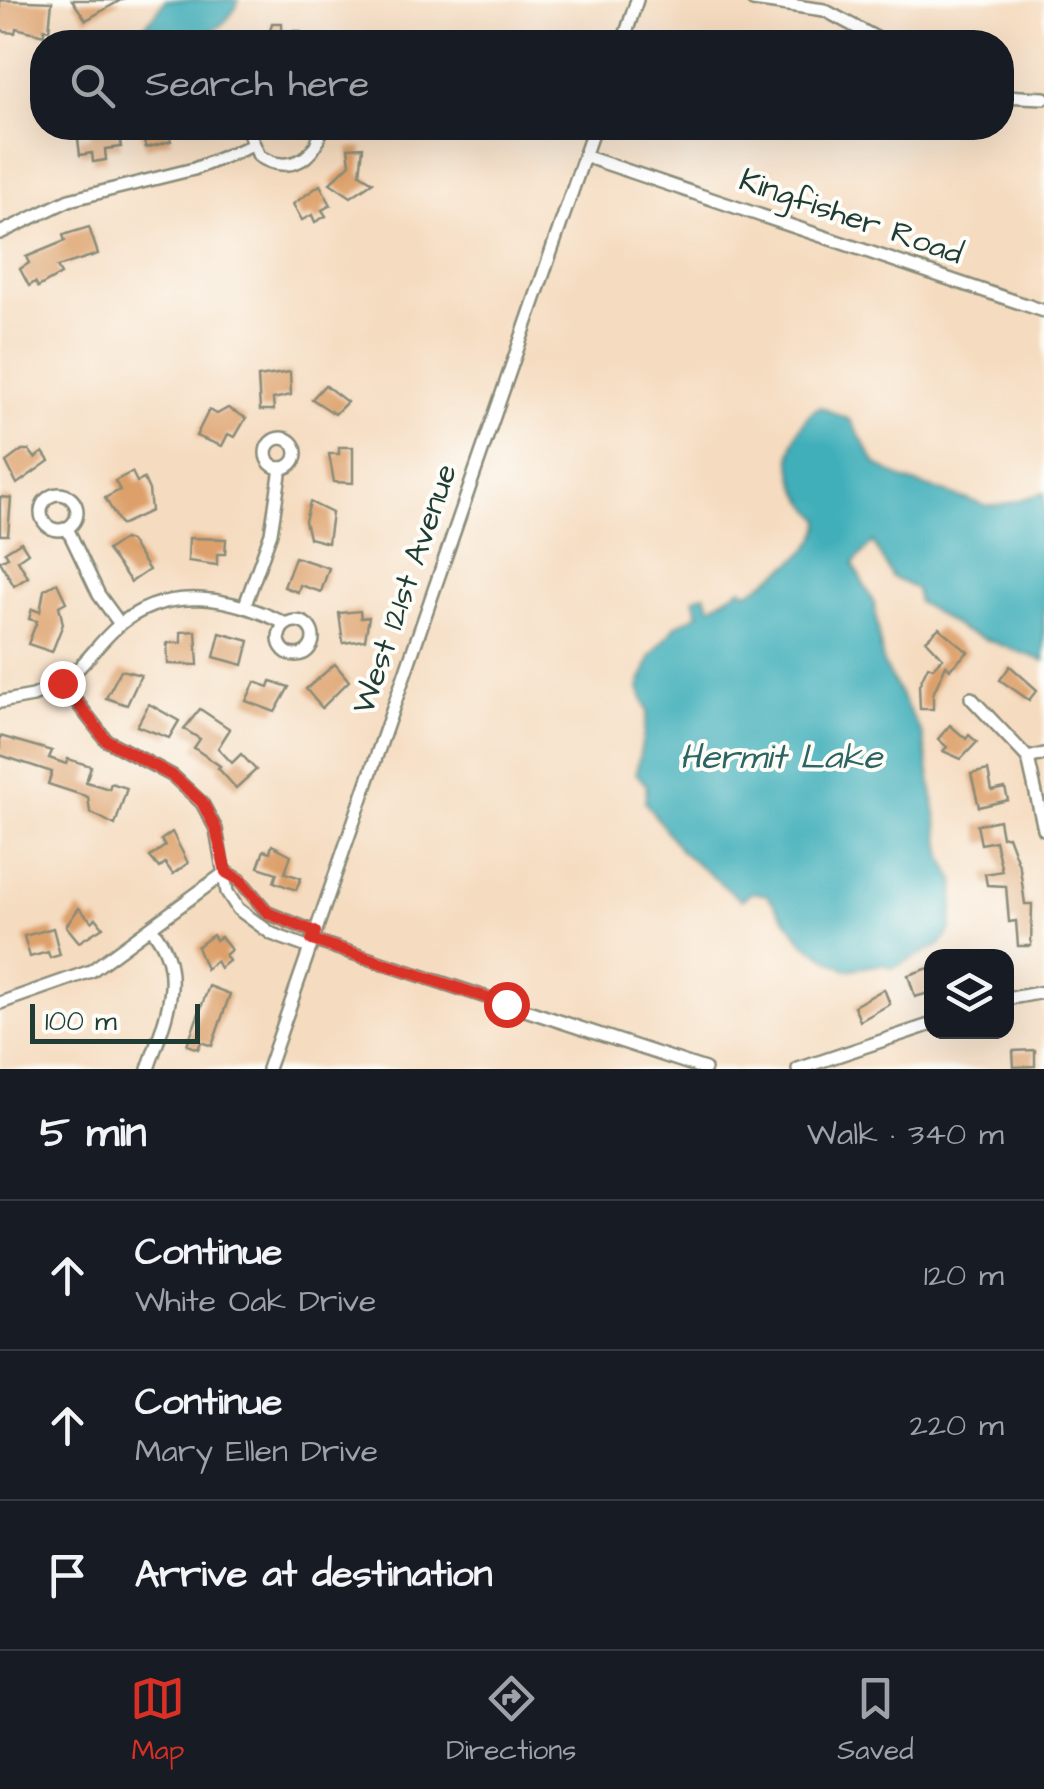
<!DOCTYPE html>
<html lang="en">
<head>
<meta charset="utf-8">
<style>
  body { margin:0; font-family:"Architects Daughter",sans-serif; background:#20242c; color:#f1f3f6 }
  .controls { position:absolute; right:30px; bottom:30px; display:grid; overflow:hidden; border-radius:20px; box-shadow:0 10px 40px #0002 }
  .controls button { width:90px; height:90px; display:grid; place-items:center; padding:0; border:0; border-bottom:2px solid #363941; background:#171b24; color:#f1f3f6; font:50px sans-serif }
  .scale { position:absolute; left:30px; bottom:25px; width:170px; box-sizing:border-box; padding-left:10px; border:5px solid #1f3d34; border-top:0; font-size:28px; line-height:35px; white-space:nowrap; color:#1f3d34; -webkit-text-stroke:8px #fdfcf7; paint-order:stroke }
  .stop { position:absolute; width:30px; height:30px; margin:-22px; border:8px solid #d93025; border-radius:50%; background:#fff }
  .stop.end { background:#d93025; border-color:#fff; box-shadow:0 2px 10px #0008 }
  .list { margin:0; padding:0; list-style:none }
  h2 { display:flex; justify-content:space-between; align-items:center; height:130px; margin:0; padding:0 40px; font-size:42px }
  h2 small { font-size:32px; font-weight:400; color:#9ea1a6 }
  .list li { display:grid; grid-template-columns:65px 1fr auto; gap:30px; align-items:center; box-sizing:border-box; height:150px; padding:0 40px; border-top:2px solid #363941 }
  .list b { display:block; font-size:38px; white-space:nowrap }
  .list p { margin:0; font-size:32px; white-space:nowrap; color:#9ea1a6 }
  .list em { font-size:32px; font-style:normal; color:#9ea1a6 }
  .icon { flex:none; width:55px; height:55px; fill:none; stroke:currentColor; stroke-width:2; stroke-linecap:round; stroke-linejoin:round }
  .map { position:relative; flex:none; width:1044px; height:1069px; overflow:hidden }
  .search { position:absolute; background:#171b24; box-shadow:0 10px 40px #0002; left:30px; right:30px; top:30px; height:110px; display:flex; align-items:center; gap:25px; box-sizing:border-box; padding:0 35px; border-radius:40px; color:#9ea1a6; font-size:38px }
  .sheet { height:580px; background:#171b24 }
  nav { display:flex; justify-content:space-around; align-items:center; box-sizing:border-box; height:140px; border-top:2px solid #363941; background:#171b24; font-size:28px; color:#9ea1a6 }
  nav a { display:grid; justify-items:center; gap:5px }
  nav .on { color:#d93025 }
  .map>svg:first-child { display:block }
  .water { fill:#3fafba; stroke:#2f7677; stroke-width:2.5 }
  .building { fill:#dda06a }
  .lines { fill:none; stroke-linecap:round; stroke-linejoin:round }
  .street-casing { stroke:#8a8c7a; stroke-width:16 }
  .street { stroke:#fff; stroke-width:11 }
  .route { stroke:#d93025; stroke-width:12 }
  .labels { text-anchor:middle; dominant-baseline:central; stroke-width:8; stroke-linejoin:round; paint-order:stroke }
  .street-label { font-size:32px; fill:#1f3d34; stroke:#fdfcf7 }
  .water-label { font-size:35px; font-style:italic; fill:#2a6563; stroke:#fdfcf7 }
</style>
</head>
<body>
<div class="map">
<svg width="1044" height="1069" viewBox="0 0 1044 1069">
  <rect width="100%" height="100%" fill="#fdfcf7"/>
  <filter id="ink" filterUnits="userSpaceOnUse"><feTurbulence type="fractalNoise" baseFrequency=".01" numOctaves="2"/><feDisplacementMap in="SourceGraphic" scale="20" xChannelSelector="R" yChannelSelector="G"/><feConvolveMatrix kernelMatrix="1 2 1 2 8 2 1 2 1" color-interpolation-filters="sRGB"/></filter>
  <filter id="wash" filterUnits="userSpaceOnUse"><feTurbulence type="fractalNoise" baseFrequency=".0048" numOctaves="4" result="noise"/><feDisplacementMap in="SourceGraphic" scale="40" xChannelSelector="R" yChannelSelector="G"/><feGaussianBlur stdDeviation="2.25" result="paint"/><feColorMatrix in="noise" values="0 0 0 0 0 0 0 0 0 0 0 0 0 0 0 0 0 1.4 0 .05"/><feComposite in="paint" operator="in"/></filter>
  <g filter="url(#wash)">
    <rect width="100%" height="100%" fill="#f5dbbf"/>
    <g class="water">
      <path d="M165 0H239C219 50 159 43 114 42 138 34 152 22 165 0Z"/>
      <path d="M820 407 850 420 876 464 905 480 984 505 998 506 1044 493V661L964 631 918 602 916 589 892 577 873 542 853 564 874 604 883 663 923 736 943 857 955 883 951 930 940 945 893 968 883 964 846 970 805 944 767 895 752 892 741 900 681 851 645 802 647 786 636 773 648 712 639 688 651 656 677 625 698 614 694 598 705 594 710 607 742 588 745 592 752 590C775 574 822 550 821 519 794 493 779 458 803 423 809 415 810 411 820 407Z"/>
    </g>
    <g id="blocks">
      <g class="building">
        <polygon points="0,0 52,2 49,30 44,29 44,35 16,28 15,33 5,32 0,28"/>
        <polygon points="72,0 121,0 86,20"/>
        <polygon points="272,23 282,23 282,31 300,31 300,42 267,42"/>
        <polygon points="89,128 118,128 121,147 105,149 106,160 93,162 92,153 80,155 78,139 91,137"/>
        <polygon points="140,128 167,128 171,141 146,148"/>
        <polygon points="363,147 360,174 373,182 351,197 330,183 350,164 348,148"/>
        <polygon points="320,185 331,205 322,210 326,216 315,222 312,215 302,220 293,204"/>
        <polygon points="89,227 98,254 57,267 61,274 38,287 35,282 29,286 20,269 29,263 26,257 65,241 63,235"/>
        <polygon points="290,372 291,395 273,399 274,410 260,410 258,377"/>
        <polygon points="325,385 347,402 335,414 312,399"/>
        <polygon points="228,408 246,418 235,437 228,434 222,446 196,436 209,410 217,414"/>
        <polygon points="339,447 353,447 353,483 334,482 329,454 339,454"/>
        <polygon points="22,450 29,450 35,458 43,452 49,461 17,484 6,462"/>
        <polygon points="132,472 137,482 144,479 149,490 151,511 121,525 105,498 120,490 115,481"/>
        <polygon points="0,497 11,498 8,535 0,535"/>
        <polygon points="310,502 332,513 328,543 309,538 305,521"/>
        <polygon points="189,538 226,539 225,554 217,554 217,565 188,561"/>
        <polygon points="124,539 130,541 149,570 131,582 107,550"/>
        <polygon points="21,542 28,553 18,560 28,577 14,586 0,561 8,557 5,552"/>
        <polygon points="295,557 329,568 321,592 300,585 298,592 284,587"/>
        <polygon points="57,583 66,602 59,606 63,624 52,652 28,644 37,621 29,619 32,609 40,612 44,590"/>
        <polygon points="360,611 361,618 369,617 365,640 343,643 339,613"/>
        <polygon points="939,628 968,652 950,669 946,665 933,694 933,709 920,709 919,685 928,666 933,668 943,658 926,640"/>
        <polygon points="196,631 198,665 168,664 167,643 181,643 181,632"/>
        <polygon points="220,633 249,641 243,665 214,657"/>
        <polygon points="335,664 349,681 322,708 306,689"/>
        <polygon points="1010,666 1037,690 1029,700 1000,680"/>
        <polygon points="121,670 141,675 127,705 106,698"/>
        <polygon points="271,681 289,687 275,712 246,701 255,682 269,687"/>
        <polygon points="149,704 179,721 169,738 137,726"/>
        <polygon points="200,709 230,729 218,748 232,763 241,754 256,770 236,788 218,768 220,766 194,748 200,739 184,729"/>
        <polygon points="950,725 966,739 969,735 977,742 961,759 943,751 947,747 938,739"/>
        <polygon points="0,736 52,751 49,758 66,764 68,759 91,766 86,782 109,789 111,783 127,788 115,825 90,812 88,797 48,784 52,772 0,755"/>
        <polygon points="988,770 992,791 1005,788 1008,800 979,807 971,774"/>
        <polygon points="999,820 1002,837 1008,836 1020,868 1025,904 1032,904 1031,946 1018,946 1016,921 1009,922 1006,886 987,885 985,874 1002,871 995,841 981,844 977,825"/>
        <polygon points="172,832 188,863 173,874 165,863 159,868 150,857 165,846 161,840"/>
        <polygon points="272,845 291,855 285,873 301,878 296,890 274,882 277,873 258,867 264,850 270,852"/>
        <polygon points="79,908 92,922 96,918 103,927 79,942 66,926"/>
        <polygon points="53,928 60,955 50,958 48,952 30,957 24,936"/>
        <polygon points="213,935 216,940 221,937 231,950 225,955 229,961 220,968 216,961 206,969 197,947"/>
        <polygon points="932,967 929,993 915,997 908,975"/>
        <polygon points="209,986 230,994 212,1046 201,1042 198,1049 187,1045"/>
        <polygon points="884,989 890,1004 860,1021 854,1006"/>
        <polygon points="1035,1050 1035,1066 1014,1067 1013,1051"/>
      </g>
    </g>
  </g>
  <g filter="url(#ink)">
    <use href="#blocks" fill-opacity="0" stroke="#8a8c7a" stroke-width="2.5"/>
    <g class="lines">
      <defs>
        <g id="street">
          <polyline points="753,0 824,10 884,42"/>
          <polyline points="623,42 637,0"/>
          <polyline points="1002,96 1044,98"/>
          <path d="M247 128 259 156C287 174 316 161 321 128"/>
          <polyline points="584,156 1044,311"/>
          <polyline points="0,233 69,200 194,169 251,146"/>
          <circle cx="281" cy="453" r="15"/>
          <circle cx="59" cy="512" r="18"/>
          <polyline points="67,528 99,595 120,624"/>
          <polyline points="245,605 271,533 281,468"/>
          <circle cx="296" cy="638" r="17"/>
          <path d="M62 683C84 667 97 644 117 627 167 583 232 597 286 624"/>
          <polyline points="971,698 1028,758 1044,754"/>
          <polyline points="0,702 33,696 62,683 106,740 173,776 202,803 216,829 227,892 238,909 272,934 310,948"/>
          <polyline points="1028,758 1044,829"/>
          <polyline points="226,872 240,880 268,913 315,932"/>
          <polyline points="312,940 705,1069"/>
          <polyline points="1006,999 1044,992"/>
          <polyline points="0,1003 91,971 226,872"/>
          <path d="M148 1069C164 1021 189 973 152 929"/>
          <polyline points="268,1069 594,128"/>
          <polyline points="798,1069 932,1024"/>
        </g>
      </defs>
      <use href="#street" class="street-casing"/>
      <use href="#street" class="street"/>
    </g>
  </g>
  <g class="lines" filter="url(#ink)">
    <polyline class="route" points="62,683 106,740 173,776 202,802 216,829 226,872 240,880 268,913 315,932 312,940 506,1004"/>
  </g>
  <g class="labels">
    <g class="street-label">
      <text transform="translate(851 217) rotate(19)">Kingfisher Road</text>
      <text transform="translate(405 589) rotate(-71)">West 121st Avenue</text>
    </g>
    <g class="water-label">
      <text x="781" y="757">Hermit Lake</text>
    </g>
  </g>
</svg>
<div class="controls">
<button><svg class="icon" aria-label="layers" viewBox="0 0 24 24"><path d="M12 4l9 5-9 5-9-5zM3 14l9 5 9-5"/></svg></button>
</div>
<div class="scale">100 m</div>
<div class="stop" style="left:506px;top:1004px"></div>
<div class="stop end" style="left:62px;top:683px"></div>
<div class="search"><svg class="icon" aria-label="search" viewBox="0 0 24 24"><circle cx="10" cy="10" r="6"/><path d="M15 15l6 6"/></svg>Search here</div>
</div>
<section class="sheet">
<h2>5 min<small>Walk · 340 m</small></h2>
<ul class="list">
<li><svg class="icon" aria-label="ahead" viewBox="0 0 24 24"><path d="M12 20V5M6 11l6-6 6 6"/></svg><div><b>Continue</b><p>White Oak Drive</p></div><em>120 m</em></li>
<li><svg class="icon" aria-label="ahead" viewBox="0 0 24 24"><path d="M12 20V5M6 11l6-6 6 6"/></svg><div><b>Continue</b><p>Mary Ellen Drive</p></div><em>220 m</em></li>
<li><svg class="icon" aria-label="arrive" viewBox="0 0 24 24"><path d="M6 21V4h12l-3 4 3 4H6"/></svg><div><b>Arrive at destination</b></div></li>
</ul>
</section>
<nav>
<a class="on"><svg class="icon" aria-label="map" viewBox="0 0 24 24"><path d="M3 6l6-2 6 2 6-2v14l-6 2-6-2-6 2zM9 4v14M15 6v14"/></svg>Map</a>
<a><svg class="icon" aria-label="directions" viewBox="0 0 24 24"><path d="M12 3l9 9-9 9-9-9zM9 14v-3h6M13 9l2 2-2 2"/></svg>Directions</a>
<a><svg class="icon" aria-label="saved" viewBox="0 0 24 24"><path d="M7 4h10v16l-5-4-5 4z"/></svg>Saved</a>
</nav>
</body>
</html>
